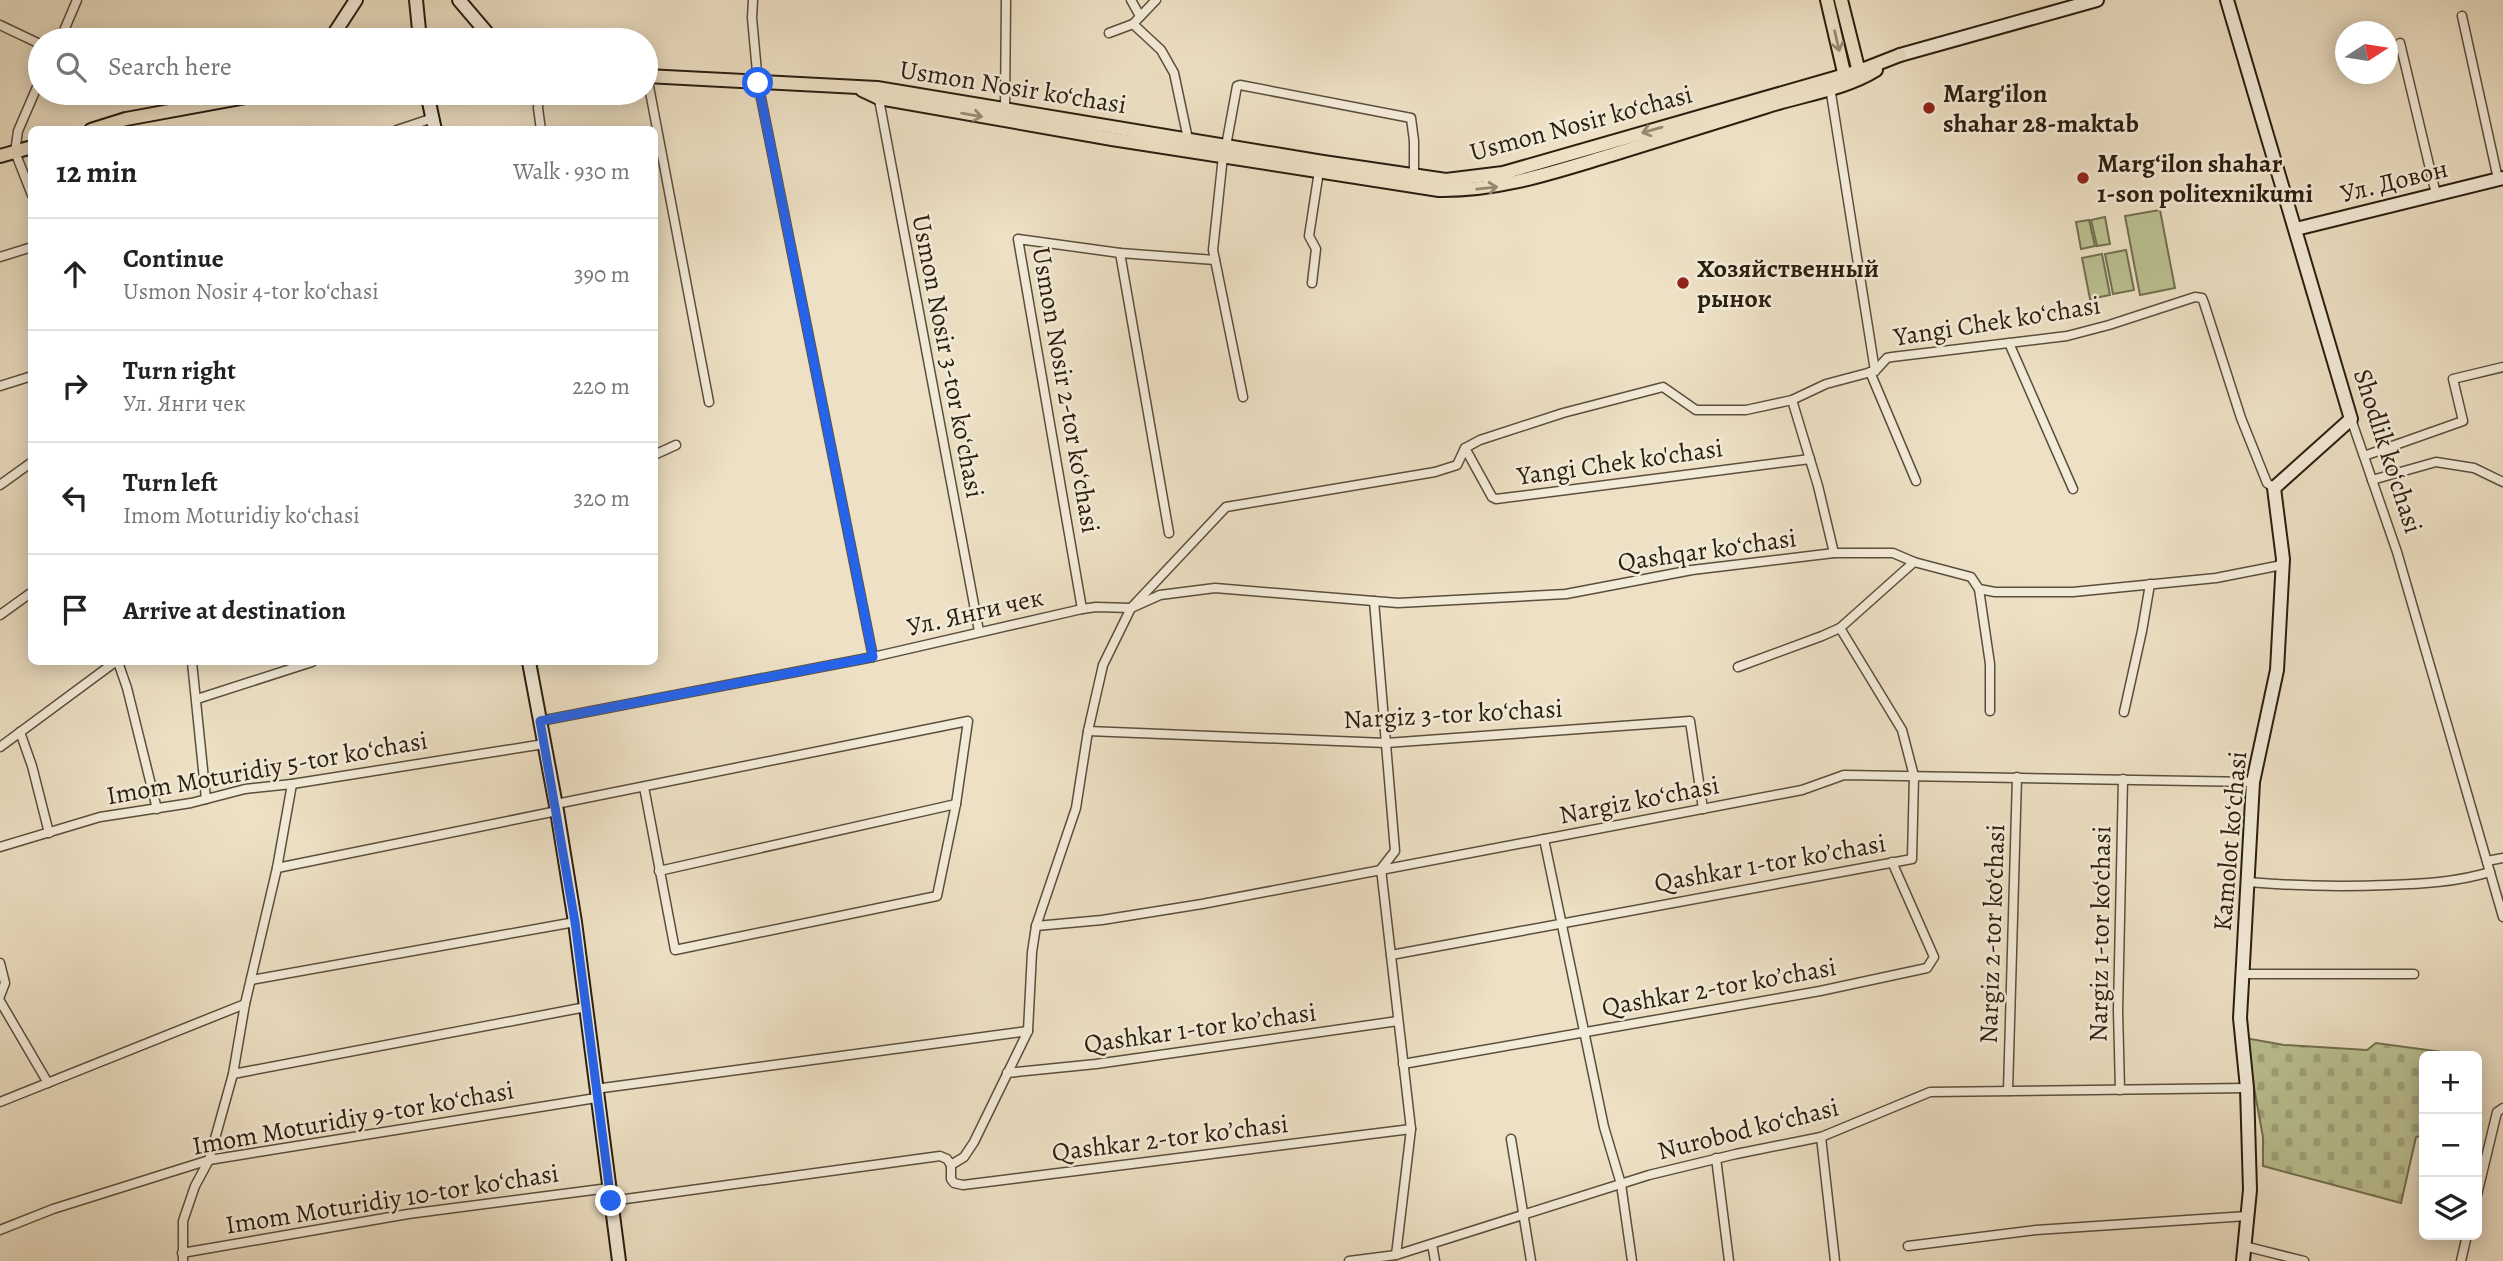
<!DOCTYPE html>
<html lang="en">
<head>
<meta charset="utf-8">
<style>
  body { margin:0; font-family:Alegreya,serif; background:#f6f6f6; color:#222 }
  .controls { position:absolute; right:21px; bottom:21px; display:grid; overflow:hidden; border-radius:10px; box-shadow:0 4px 18px #0003 }
  .controls button { width:63px; height:63px; display:grid; place-items:center; padding:0; border:0; border-bottom:2px solid #e0e0e0; background:#fff; color:#222; font:35px sans-serif }
  .compass { position:absolute; left:2335px; top:21px; width:63px; height:63px; border-radius:50%; background:#fff; box-shadow:0 4px 18px #0003; rotate:78deg }
  .stop { position:absolute; width:21px; height:21px; margin:-16px; border:5px solid #2563eb; border-radius:50%; background:#fff }
  .stop.end { background:#2563eb; border-color:#fff; box-shadow:0 2px 7px #0008 }
  .list { margin:0; padding:0; list-style:none }
  h2 { display:flex; justify-content:space-between; align-items:center; height:91px; margin:0; padding:0 28px; font-size:30px }
  h2 small { font-size:23px; font-weight:400; color:#767676 }
  .list li { display:grid; grid-template-columns:46px 1fr auto; gap:21px; align-items:center; box-sizing:border-box; height:112px; padding:0 28px; border-top:2px solid #e0e0e0 }
  .list b { display:block; font-size:26px; white-space:nowrap }
  .list p { margin:0; font-size:23px; white-space:nowrap; color:#767676 }
  .list em { font-size:23px; font-style:normal; color:#767676 }
  .icon { flex:none; width:38px; height:38px; fill:none; stroke:currentColor; stroke-width:2; stroke-linecap:round; stroke-linejoin:round }
  .map { position:relative; flex:none; width:2503px; height:1261px; overflow:hidden }
  .search { position:absolute; background:#fff; box-shadow:0 4px 18px #0003; left:28px; top:28px; width:630px; height:77px; display:flex; align-items:center; gap:18px; box-sizing:border-box; padding:0 24px; border-radius:38px; color:#767676; font-size:26px }
  .panel { position:absolute; background:#fff; box-shadow:0 4px 18px #0003; left:28px; top:126px; width:630px; height:539px; border-radius:10px }
  .map>svg:first-child { display:block }
  .green { fill:#bbc192; stroke:#727050; stroke-width:2 }
  .cemetery { fill:url(#cemetery-stones); stroke:#727050; stroke-width:2 }
  .lines { fill:none; stroke-linecap:round; stroke-linejoin:round }
  .street-casing { stroke:#5b4e3c; stroke-width:11 }
  .secondary-casing { stroke:#2a1e0f; stroke-width:16 }
  .primary-casing { stroke:#2a1e0f; stroke-width:16 }
  .street { stroke:#f3ebd9; stroke-width:8 }
  .secondary { stroke:#f3ebd9; stroke-width:12 }
  .primary { stroke:#ede0c4; stroke-width:12 }
  .oneway { stroke:#958973 }
  .route { stroke:#2563eb; stroke-width:9 }
  .poi-dot { fill:#8f2418; stroke:#f3ebd9; stroke-width:2.5 }
  .labels { text-anchor:middle; dominant-baseline:central; stroke-width:5; stroke-linejoin:round; paint-order:stroke }
  .street-label { font-size:26px; fill:#2a1e0f; stroke:#f3ebd9 }
  .poi-label { font-size:26px; font-weight:bold; fill:#2a1e0f; stroke:#f3ebd9; text-anchor:start }
</style>
</head>
<body>
<div class="map">
<svg width="2503" height="1261" viewBox="0 0 2503 1261">
  <defs>
    <pattern id="cemetery-stones" width="16" height="16" patternUnits="userSpaceOnUse" patternTransform="scale(1.75)"><rect width="16" height="16" fill="#bbc192"/><path d="M2 7V4a2 2 0 0 1 4 0v3zM10 15v-3a2 2 0 0 1 4 0v3z" fill="#a1a57d"/></pattern>
  </defs>
  <rect width="100%" height="100%" fill="#ede0c4"/>
  <filter id="stains"><feTurbulence type="fractalNoise" baseFrequency=".00286" numOctaves="4"/><feColorMatrix values="0 0 0 0 .2 0 0 0 0 .09 0 0 0 0 .02 0 0 0 .5 -.17"/></filter>
  <radialGradient id="worn" r=".72"><stop offset=".6" stop-color="#630" stop-opacity="0"/><stop offset="1" stop-color="#630" stop-opacity=".3"/></radialGradient>
  <g class="green">
    <polygon points="2160,210 2175,288 2140,295 2125,216"/>
    <polygon points="2105,217 2110,244 2097,246 2091,220"/>
    <polygon points="2089,220 2095,246 2081,249 2076,222"/>
    <polygon points="2126,250 2134,290 2113,294 2105,254"/>
    <polygon points="2102,254 2110,295 2090,299 2082,258"/>
  </g>
  <polygon class="cemetery" points="2245,1038 2284,1045 2367,1050 2376,1043 2472,1056 2424,1056 2424,1135 2416,1137 2401,1203 2263,1166 2263,1137"/>
  <g class="lines">
    <defs>
      <g id="street">
        <polyline points="753,0 752,18 758,83 873,657"/>
        <polyline points="1131,0 1140,16"/>
        <polyline points="1156,0 1133,24 1161,50 1174,73 1188,139"/>
        <polyline points="2462,16 2498,179"/>
        <polyline points="0,25 40,44"/>
        <polyline points="1109,33 1133,24"/>
        <polyline points="60,40 77,0"/>
        <polyline points="2400,43 2436,194"/>
        <polyline points="647,76 709,402"/>
        <polyline points="1830,87 1875,371"/>
        <polyline points="539,93 538,108 541,130"/>
        <polyline points="878,94 979,631"/>
        <polyline points="1005,108 1006,0"/>
        <polyline points="397,130 433,118"/>
        <polyline points="1226,146 1237,86 1240,85 1411,118 1414,141 1414,175"/>
        <polyline points="1223,156 1213,250 1243,397"/>
        <polyline points="32,195 15,152 18,131 40,80"/>
        <polyline points="1120,253 1169,533"/>
        <polyline points="0,257 32,247"/>
        <polyline points="1312,283 1316,249 1309,236 1319,171"/>
        <polyline points="2009,343 2073,489"/>
        <polyline points="1870,372 1916,481"/>
        <polyline points="0,386 32,376"/>
        <polyline points="1792,400 1818,486 1834,553"/>
        <polyline points="2351,419 2397,552 2503,917"/>
        <polyline points="1465,448 1492,497 1496,499 1810,459"/>
        <polyline points="654,455 676,445"/>
        <polyline points="2364,456 2463,421 2453,379 2503,367"/>
        <polyline points="2372,480 2436,462 2474,468 2503,482"/>
        <polyline points="0,485 32,462"/>
        <polyline points="1979,589 1990,664 1990,711"/>
        <polyline points="1374,601 1395,851 1381,869 1411,1129 1396,1255"/>
        <polyline points="1082,609 1018,239 1120,253 1215,260"/>
        <polyline points="0,615 32,592"/>
        <polyline points="118,662 127,688 157,809"/>
        <polyline points="192,662 206,799"/>
        <polyline points="1738,667 1822,636 1840,628"/>
        <polyline points="197,699 312,662"/>
        <polyline points="2124,712 2142,631 2150,584"/>
        <polyline points="540,721 873,657 1082,609 1096,607 1131,608 1160,595 1215,588 1398,603 1566,594 1692,570 1834,553 1893,553 1914,562 1971,577 1979,589 1995,592 2073,592 2216,578 2282,565"/>
        <polyline points="1088,731 1386,743 1690,721 1703,809"/>
        <polyline points="20,732 32,766 49,833"/>
        <polyline points="0,747 115,662"/>
        <polyline points="556,804 968,721 956,804 937,896 675,950 644,787"/>
        <polyline points="1544,839 1604,1127 1621,1184 1632,1261"/>
        <polyline points="0,847 100,817 191,803 245,789 292,784 544,744"/>
        <polyline points="2487,861 2503,858"/>
        <polyline points="277,868 557,811"/>
        <polyline points="659,871 956,804"/>
        <path d="M2248 882C2295 886 2341 887 2388 885 2422 884 2457 882 2490 872"/>
        <polyline points="1036,926 1102,920 1202,904 1802,790 1844,775 2253,782"/>
        <polyline points="1391,955 1912,859 1914,776 1902,730 1840,628 1914,562"/>
        <polyline points="0,963 5,983 0,996"/>
        <polyline points="2243,974 2414,974"/>
        <polyline points="251,980 575,922"/>
        <polyline points="0,1001 48,1083"/>
        <polyline points="1403,1064 1820,991 1927,968 1934,957 1892,862"/>
        <polyline points="1007,1073 1096,1064 1398,1021"/>
        <polyline points="233,1074 586,1007"/>
        <polyline points="595,1089 1028,1031"/>
        <polyline points="2120,1090 2118,1010 2123,779"/>
        <polyline points="2008,1091 2017,777"/>
        <polyline points="0,1102 245,1004"/>
        <polyline points="1821,1137 1835,1261"/>
        <polyline points="1511,1139 1531,1261"/>
        <polyline points="1716,1158 1729,1261"/>
        <polyline points="951,1165 964,1157 974,1142 1028,1031 1032,952 1036,926 1076,808 1088,731 1103,665 1131,608 1226,507 1435,472 1457,465 1465,448 1480,440 1563,413 1663,387 1696,410 1746,410 1792,400 1826,384 1875,371 1887,358 1892,357 2067,336 2109,325 2195,297 2202,298 2204,303 2241,418 2267,483 2274,488"/>
        <polyline points="951,1165 951,1179 954,1183 963,1185 1411,1129"/>
        <polyline points="2477,1195 2497,1112 2503,1108"/>
        <polyline points="611,1201 940,1156 947,1159 951,1165"/>
        <polyline points="0,1230 53,1209 209,1160 596,1098"/>
        <polyline points="1432,1244 1435,1261"/>
        <polyline points="1908,1246 2036,1230 2247,1216"/>
        <polyline points="2244,1246 2304,1261"/>
        <polyline points="182,1253 408,1214 609,1188"/>
        <polyline points="183,1261 183,1221 195,1186 209,1160 233,1074 245,1004 277,868 292,784"/>
        <polyline points="1349,1261 1396,1255 1649,1175 1736,1154 1821,1137 1930,1092 2247,1088"/>
        <polyline points="2461,1261 2467,1235"/>
      </g>
      <g id="secondary">
        <polyline points="416,0 420,40"/>
        <polyline points="459,0 493,40"/>
        <polyline points="2227,0 2351,419 2274,488 2283,559 2277,670 2253,782 2240,1018 2247,1088 2250,1190 2243,1261"/>
        <polyline points="330,40 356,0"/>
        <polyline points="1900,55 2097,0"/>
        <polyline points="427,93 435,130"/>
        <polyline points="2296,229 2503,178"/>
        <polyline points="529,662 557,811 575,922 619,1261"/>
      </g>
      <g id="primary">
        <polyline points="1827,0 1846,81"/>
        <polyline points="1841,0 1860,76"/>
        <polyline points="646,76 877,88 1323,162 1446,180 1503,173 1859,71 1900,55"/>
        <path d="M862 90 879 98 1112 139 1439 190C1500 191 1554 172 1611 155 1663 139 1714 123 1765 107 1801 95 1844 90 1876 70"/>
        <polyline points="91,130 126,119 268,93"/>
        <polyline points="0,156 32,147"/>
      </g>
    </defs>
    <use href="#street" class="street-casing"/>
    <use href="#secondary" class="secondary-casing"/>
    <use href="#primary" class="primary-casing"/>
    <use href="#street" class="street"/>
    <use href="#secondary" class="secondary"/>
    <use href="#primary" class="primary"/>
  </g>
  <defs><path id="oneway-shaft" d="M-6 0H5M1.5-3L5.5 0L1.5 3" fill="none" stroke-width="1.6" stroke-linecap="round" stroke-linejoin="round" transform="scale(1.75)"/></defs>
  <g class="oneway">
    <use href="#oneway-shaft" transform="translate(1837 41) rotate(77)"/>
    <use href="#oneway-shaft" transform="translate(972 115) rotate(10)"/>
    <use href="#oneway-shaft" transform="translate(1652 130) rotate(164)"/>
    <use href="#oneway-shaft" transform="translate(1487 188) rotate(-6)"/>
  </g>
  <g class="lines">
    <polyline class="route" points="611,1201 575,922 540,721 873,657 758,83"/>
  </g>
  <g class="poi-dot">
    <circle cx="1929" cy="108" r="7"/>
    <circle cx="2083" cy="178" r="7"/>
    <circle cx="1683" cy="283" r="7"/>
  </g>
  <g class="labels">
    <g class="street-label">
      <text transform="translate(1013 87) rotate(9)">Usmon Nosir ko‘chasi</text>
      <text transform="translate(1581 123) rotate(-15)">Usmon Nosir ko‘chasi</text>
      <text transform="translate(2394 181) rotate(-14)">Ул. Довон</text>
      <text transform="translate(1997 321) rotate(-9)">Yangi Chek koʻchasi</text>
      <text transform="translate(948 356) rotate(79)">Usmon Nosir 3-tor koʻchasi</text>
      <text transform="translate(1066 390) rotate(80)">Usmon Nosir 2-tor koʻchasi</text>
      <text transform="translate(2388 451) rotate(72)">Shodlik koʻchasi</text>
      <text transform="translate(1620 462) rotate(-8)">Yangi Chek ko'chasi</text>
      <text transform="translate(1707 550) rotate(-8)">Qashqar koʻchasi</text>
      <text transform="translate(975 612) rotate(-13)">Ул. Янги чек</text>
      <text transform="translate(1453 714) rotate(-3)">Nargiz 3-tor koʻchasi</text>
      <text transform="translate(267 768) rotate(-10)">Imom Moturidiy 5-tor koʻchasi</text>
      <text transform="translate(1639 800) rotate(-11)">Nargiz koʻchasi</text>
      <text transform="translate(2230 841) rotate(-85)">Kamolot koʻchasi</text>
      <text transform="translate(1770 863) rotate(-10)">Qashkar 1-tor koʼchasi</text>
      <text transform="translate(1992 934) rotate(-88)">Nargiz 2-tor ko‘chasi</text>
      <text transform="translate(2100 934) rotate(-89)">Nargiz 1-tor ko‘chasi</text>
      <text transform="translate(1719 987) rotate(-10)">Qashkar 2-tor koʼchasi</text>
      <text transform="translate(1200 1028) rotate(-8)">Qashkar 1-tor koʼchasi</text>
      <text transform="translate(353 1118) rotate(-10)">Imom Moturidiy 9-tor koʻchasi</text>
      <text transform="translate(1748 1129) rotate(-14)">Nurobod koʻchasi</text>
      <text transform="translate(1170 1138) rotate(-7)">Qashkar 2-tor koʼchasi</text>
      <text transform="translate(392 1199) rotate(-9)">Imom Moturidiy 10-tor koʻchasi</text>
    </g>
    <g class="poi-label">
      <text x="1943" y="93">Marg'ilon<tspan x="1943" dy="30">shahar 28-maktab</tspan></text>
      <text x="2097" y="163">Margʻilon shahar<tspan x="2097" dy="30">1-son politexnikumi</tspan></text>
      <text x="1697" y="268">Хозяйственный<tspan x="1697" dy="30">рынок</tspan></text>
    </g>
  </g>
  <rect width="100%" height="100%" filter="url(#stains)"/>
  <rect width="100%" height="100%" fill="url(#worn)"/>
</svg>
<div class="controls">
<button>+</button>
<button>−</button>
<button><svg class="icon" aria-label="layers" viewBox="0 0 24 24"><path d="M12 4l9 5-9 5-9-5zM3 14l9 5 9-5"/></svg></button>
</div>
<svg class="compass" viewBox="-18 -18 36 36"><path d="M0-13l5 13h-10z" fill="#e53935"/><path d="M0 13l5-13h-10z" fill="#767676"/></svg>
<div class="stop" style="left:758px;top:83px"></div>
<div class="stop end" style="left:611px;top:1201px"></div>
<div class="search"><svg class="icon" aria-label="search" viewBox="0 0 24 24"><circle cx="10" cy="10" r="6"/><path d="M15 15l6 6"/></svg>Search here</div>
<section class="panel">
<h2>12 min<small>Walk · 930 m</small></h2>
<ul class="list">
<li><svg class="icon" aria-label="ahead" viewBox="0 0 24 24"><path d="M12 20V5M6 11l6-6 6 6"/></svg><div><b>Continue</b><p>Usmon Nosir 4-tor koʻchasi</p></div><em>390 m</em></li>
<li><svg class="icon" aria-label="right" viewBox="0 0 24 24"><path d="M7 20v-9h11M14 6l5 5-5 5"/></svg><div><b>Turn right</b><p>Ул. Янги чек</p></div><em>220 m</em></li>
<li><svg class="icon" aria-label="left" viewBox="0 0 24 24"><path d="M17 20v-9H6M10 6l-5 5 5 5"/></svg><div><b>Turn left</b><p>Imom Moturidiy koʻchasi</p></div><em>320 m</em></li>
<li><svg class="icon" aria-label="arrive" viewBox="0 0 24 24"><path d="M6 21V4h12l-3 4 3 4H6"/></svg><div><b>Arrive at destination</b></div></li>
</ul>
</section>
</div>
</body>
</html>
